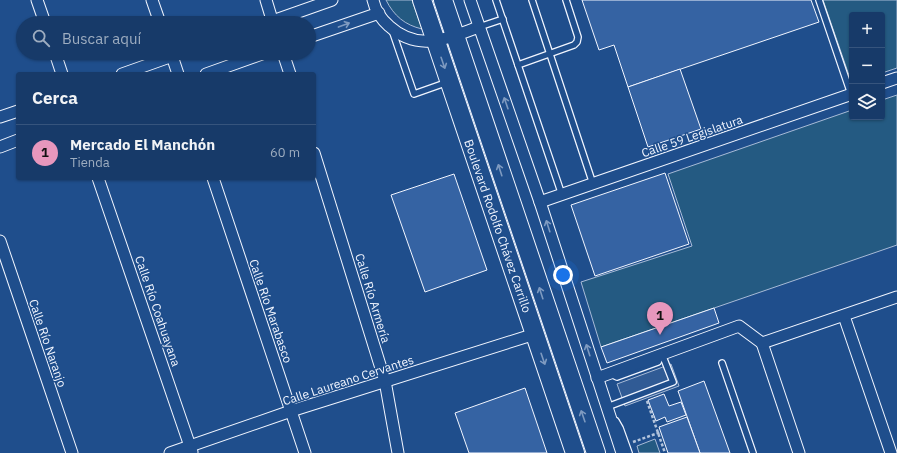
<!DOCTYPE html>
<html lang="es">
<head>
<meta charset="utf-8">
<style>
  body { margin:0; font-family:"IBM Plex Sans",sans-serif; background:#20416f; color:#f1f3f6 }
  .controls { position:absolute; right:12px; top:12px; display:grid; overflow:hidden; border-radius:4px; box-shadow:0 1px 3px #0004 }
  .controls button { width:36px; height:36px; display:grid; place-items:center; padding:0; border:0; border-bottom:1px solid #36547d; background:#173a69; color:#f1f3f6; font:20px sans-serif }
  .you { position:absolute; left:563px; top:275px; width:14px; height:14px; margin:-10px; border:3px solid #fff; border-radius:50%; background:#1a73e8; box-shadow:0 0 0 6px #1a73e833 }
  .badge { display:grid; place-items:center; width:26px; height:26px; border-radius:50%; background:#e797bd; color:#111; font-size:13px; font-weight:700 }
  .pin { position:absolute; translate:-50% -33px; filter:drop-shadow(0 1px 2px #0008) }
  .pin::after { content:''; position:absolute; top:21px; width:14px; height:12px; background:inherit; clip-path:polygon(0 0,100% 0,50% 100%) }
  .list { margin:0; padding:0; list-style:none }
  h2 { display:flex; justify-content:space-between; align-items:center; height:52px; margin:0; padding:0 16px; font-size:17px }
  h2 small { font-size:13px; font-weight:400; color:#9eadc0 }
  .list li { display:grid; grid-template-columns:26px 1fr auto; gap:12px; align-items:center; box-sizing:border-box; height:56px; padding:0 16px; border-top:1px solid #36547d }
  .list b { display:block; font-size:15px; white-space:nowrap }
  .list p { margin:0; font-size:13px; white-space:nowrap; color:#9eadc0 }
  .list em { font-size:13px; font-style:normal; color:#9eadc0 }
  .icon { flex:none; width:22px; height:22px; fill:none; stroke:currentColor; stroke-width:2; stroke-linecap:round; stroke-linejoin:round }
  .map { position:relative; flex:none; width:897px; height:453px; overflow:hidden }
  .search { position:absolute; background:#173a69; box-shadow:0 1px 3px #0004; left:16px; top:16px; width:300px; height:44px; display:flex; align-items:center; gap:10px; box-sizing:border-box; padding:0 14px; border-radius:22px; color:#9eadc0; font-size:15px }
  .panel { position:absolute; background:#173a69; box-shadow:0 1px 3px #0004; left:16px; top:72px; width:300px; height:108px; border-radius:4px }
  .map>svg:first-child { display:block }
  .green { fill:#245a82; stroke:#a8bbd7 }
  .parking { fill:#305b95; stroke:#a8bbd7 }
  .building { fill:#3563a3; stroke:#f2f6ff }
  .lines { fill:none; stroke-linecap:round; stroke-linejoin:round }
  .service-casing { stroke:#f2f6ff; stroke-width:8 }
  .minor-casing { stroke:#f2f6ff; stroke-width:13 }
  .primary-casing { stroke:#f2f6ff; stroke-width:20 }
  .path { stroke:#b3c4dc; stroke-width:2.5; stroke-dasharray:3 2; stroke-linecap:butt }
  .service { stroke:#1f4e8c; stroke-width:5.5 }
  .minor { stroke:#1f4e8c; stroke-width:11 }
  .primary { stroke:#1f4e8c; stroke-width:18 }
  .oneway { stroke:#7e9ac0 }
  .labels { text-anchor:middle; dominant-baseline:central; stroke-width:3; stroke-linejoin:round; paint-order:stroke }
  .street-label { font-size:12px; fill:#f2f6ff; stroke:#1f4e8c }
</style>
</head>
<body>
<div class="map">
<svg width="897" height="453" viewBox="0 0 897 453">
  <rect width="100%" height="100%" fill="#1f4e8c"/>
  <g class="green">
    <path d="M386 0H412L422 29C405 25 394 16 386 0Z"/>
    <polygon points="823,0 897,0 897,68 882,73 882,15 852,15 852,84"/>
    <polygon points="897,95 897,245 601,347 581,282 692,246 668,174 852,110 852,117 882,117 882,100"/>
    <polygon points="655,439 660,453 639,453 637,446"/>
  </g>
  <polygon class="parking" points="671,364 679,386 625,406 617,384"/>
  <g class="building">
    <polygon points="582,0 811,0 819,22 628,87 614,45 599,50"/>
    <polygon points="680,69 701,129 648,147 628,87"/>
    <polygon points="665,173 689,244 595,276 571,205"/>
    <polygon points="454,174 487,270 425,292 391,195"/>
    <polygon points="714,308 719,323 607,363 601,347"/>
    <polygon points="704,381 730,453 700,453 678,391"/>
    <polygon points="525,388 547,453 469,453 455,413"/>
    <polygon points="664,394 669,406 681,402 686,415 667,422 665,417 656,421 648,400"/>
    <polygon points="687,417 700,453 668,453 659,427"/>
  </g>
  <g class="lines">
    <defs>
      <g id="service">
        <polyline points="496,0 562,195"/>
        <polyline points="532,0 593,184"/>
        <polyline points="819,0 851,94"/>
        <polyline points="479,27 503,19"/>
        <polyline points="392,30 414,94 448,82"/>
        <polyline points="518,65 574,45 577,42 578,37 566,0"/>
        <polyline points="722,363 753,453"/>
        <polyline points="611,374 617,377 658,362 661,356"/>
        <polyline points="607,407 673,382 662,354"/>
        <polyline points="616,421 620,428 629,453"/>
      </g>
      <g id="minor">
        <polyline points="37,0 45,23"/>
        <polyline points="152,0 160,23"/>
        <polyline points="266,0 273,23"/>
        <path d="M373 0C375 10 382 20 389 26 419 53 447 38 479 27"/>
        <polyline points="470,0 540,202 622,453"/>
        <polyline points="267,23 332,0"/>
        <polyline points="309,37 379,13"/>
        <polyline points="55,53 62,74"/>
        <polyline points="171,53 178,74"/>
        <polyline points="283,53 290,74"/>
        <polyline points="122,74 181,53"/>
        <polyline points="206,74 265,53"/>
        <polyline points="882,83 897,78"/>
        <polyline points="0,117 18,111"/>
        <polyline points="0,147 18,140"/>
        <polyline points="314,153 385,381 398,453"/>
        <polyline points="98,178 192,452"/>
        <polyline points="213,178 305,453"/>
        <polyline points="540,202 852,94"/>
        <polyline points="0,241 72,453"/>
        <polyline points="844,316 891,453"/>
        <polyline points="762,343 799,453"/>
        <polyline points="597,378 739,326 762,343 897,297"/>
        <polyline points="170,453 291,411 535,334"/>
      </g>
      <g id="primary">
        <polyline points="422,0 575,453"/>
        <polyline points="443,0 596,453"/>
      </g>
    </defs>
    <use href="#service" class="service-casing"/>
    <use href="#minor" class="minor-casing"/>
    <use href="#primary" class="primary-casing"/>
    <g class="path">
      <polyline points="647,401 665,453"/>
      <polyline points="633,442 661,432"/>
    </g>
    <use href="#service" class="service"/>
    <use href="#minor" class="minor"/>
    <use href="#primary" class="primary"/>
  </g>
  <defs><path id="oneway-shaft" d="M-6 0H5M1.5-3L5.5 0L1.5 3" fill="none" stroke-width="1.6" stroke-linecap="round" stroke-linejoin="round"/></defs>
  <g class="oneway">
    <use href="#oneway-shaft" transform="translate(344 25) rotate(-20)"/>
    <use href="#oneway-shaft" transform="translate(443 63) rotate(71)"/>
    <use href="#oneway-shaft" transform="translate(506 103) rotate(-109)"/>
    <use href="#oneway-shaft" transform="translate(500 170) rotate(-108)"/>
    <use href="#oneway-shaft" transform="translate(548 226) rotate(-108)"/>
    <use href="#oneway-shaft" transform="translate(541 293) rotate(-108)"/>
    <use href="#oneway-shaft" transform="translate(588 350) rotate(-108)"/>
    <use href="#oneway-shaft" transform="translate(543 359) rotate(71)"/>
    <use href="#oneway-shaft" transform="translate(583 416) rotate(-109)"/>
  </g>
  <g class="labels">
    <g class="street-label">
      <text transform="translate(692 136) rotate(-19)">Calle 59 Legislatura</text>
      <text transform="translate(498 226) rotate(71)">Boulevard Rodolfo Chávez Carrillo</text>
      <text transform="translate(373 298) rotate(73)">Calle Río Armería</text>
      <text transform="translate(158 311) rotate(71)">Calle Río Coahuayana</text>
      <text transform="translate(271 311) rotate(71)">Calle Río Marabasco</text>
      <text transform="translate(48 343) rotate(71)">Calle Río Naranjo</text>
      <text transform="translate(348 380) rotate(-18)">Calle Laureano Cervantes</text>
    </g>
  </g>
</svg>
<div class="controls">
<button>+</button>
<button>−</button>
<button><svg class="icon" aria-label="layers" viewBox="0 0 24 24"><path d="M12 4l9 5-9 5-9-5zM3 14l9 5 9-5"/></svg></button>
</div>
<div class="you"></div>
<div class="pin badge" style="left:660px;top:335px">1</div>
<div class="search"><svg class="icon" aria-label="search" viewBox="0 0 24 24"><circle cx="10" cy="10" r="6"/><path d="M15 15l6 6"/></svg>Buscar aquí</div>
<section class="panel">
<h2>Cerca<small></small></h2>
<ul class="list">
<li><span class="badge">1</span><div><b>Mercado El Manchón</b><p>Tienda</p></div><em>60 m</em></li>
</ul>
</section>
</div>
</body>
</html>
